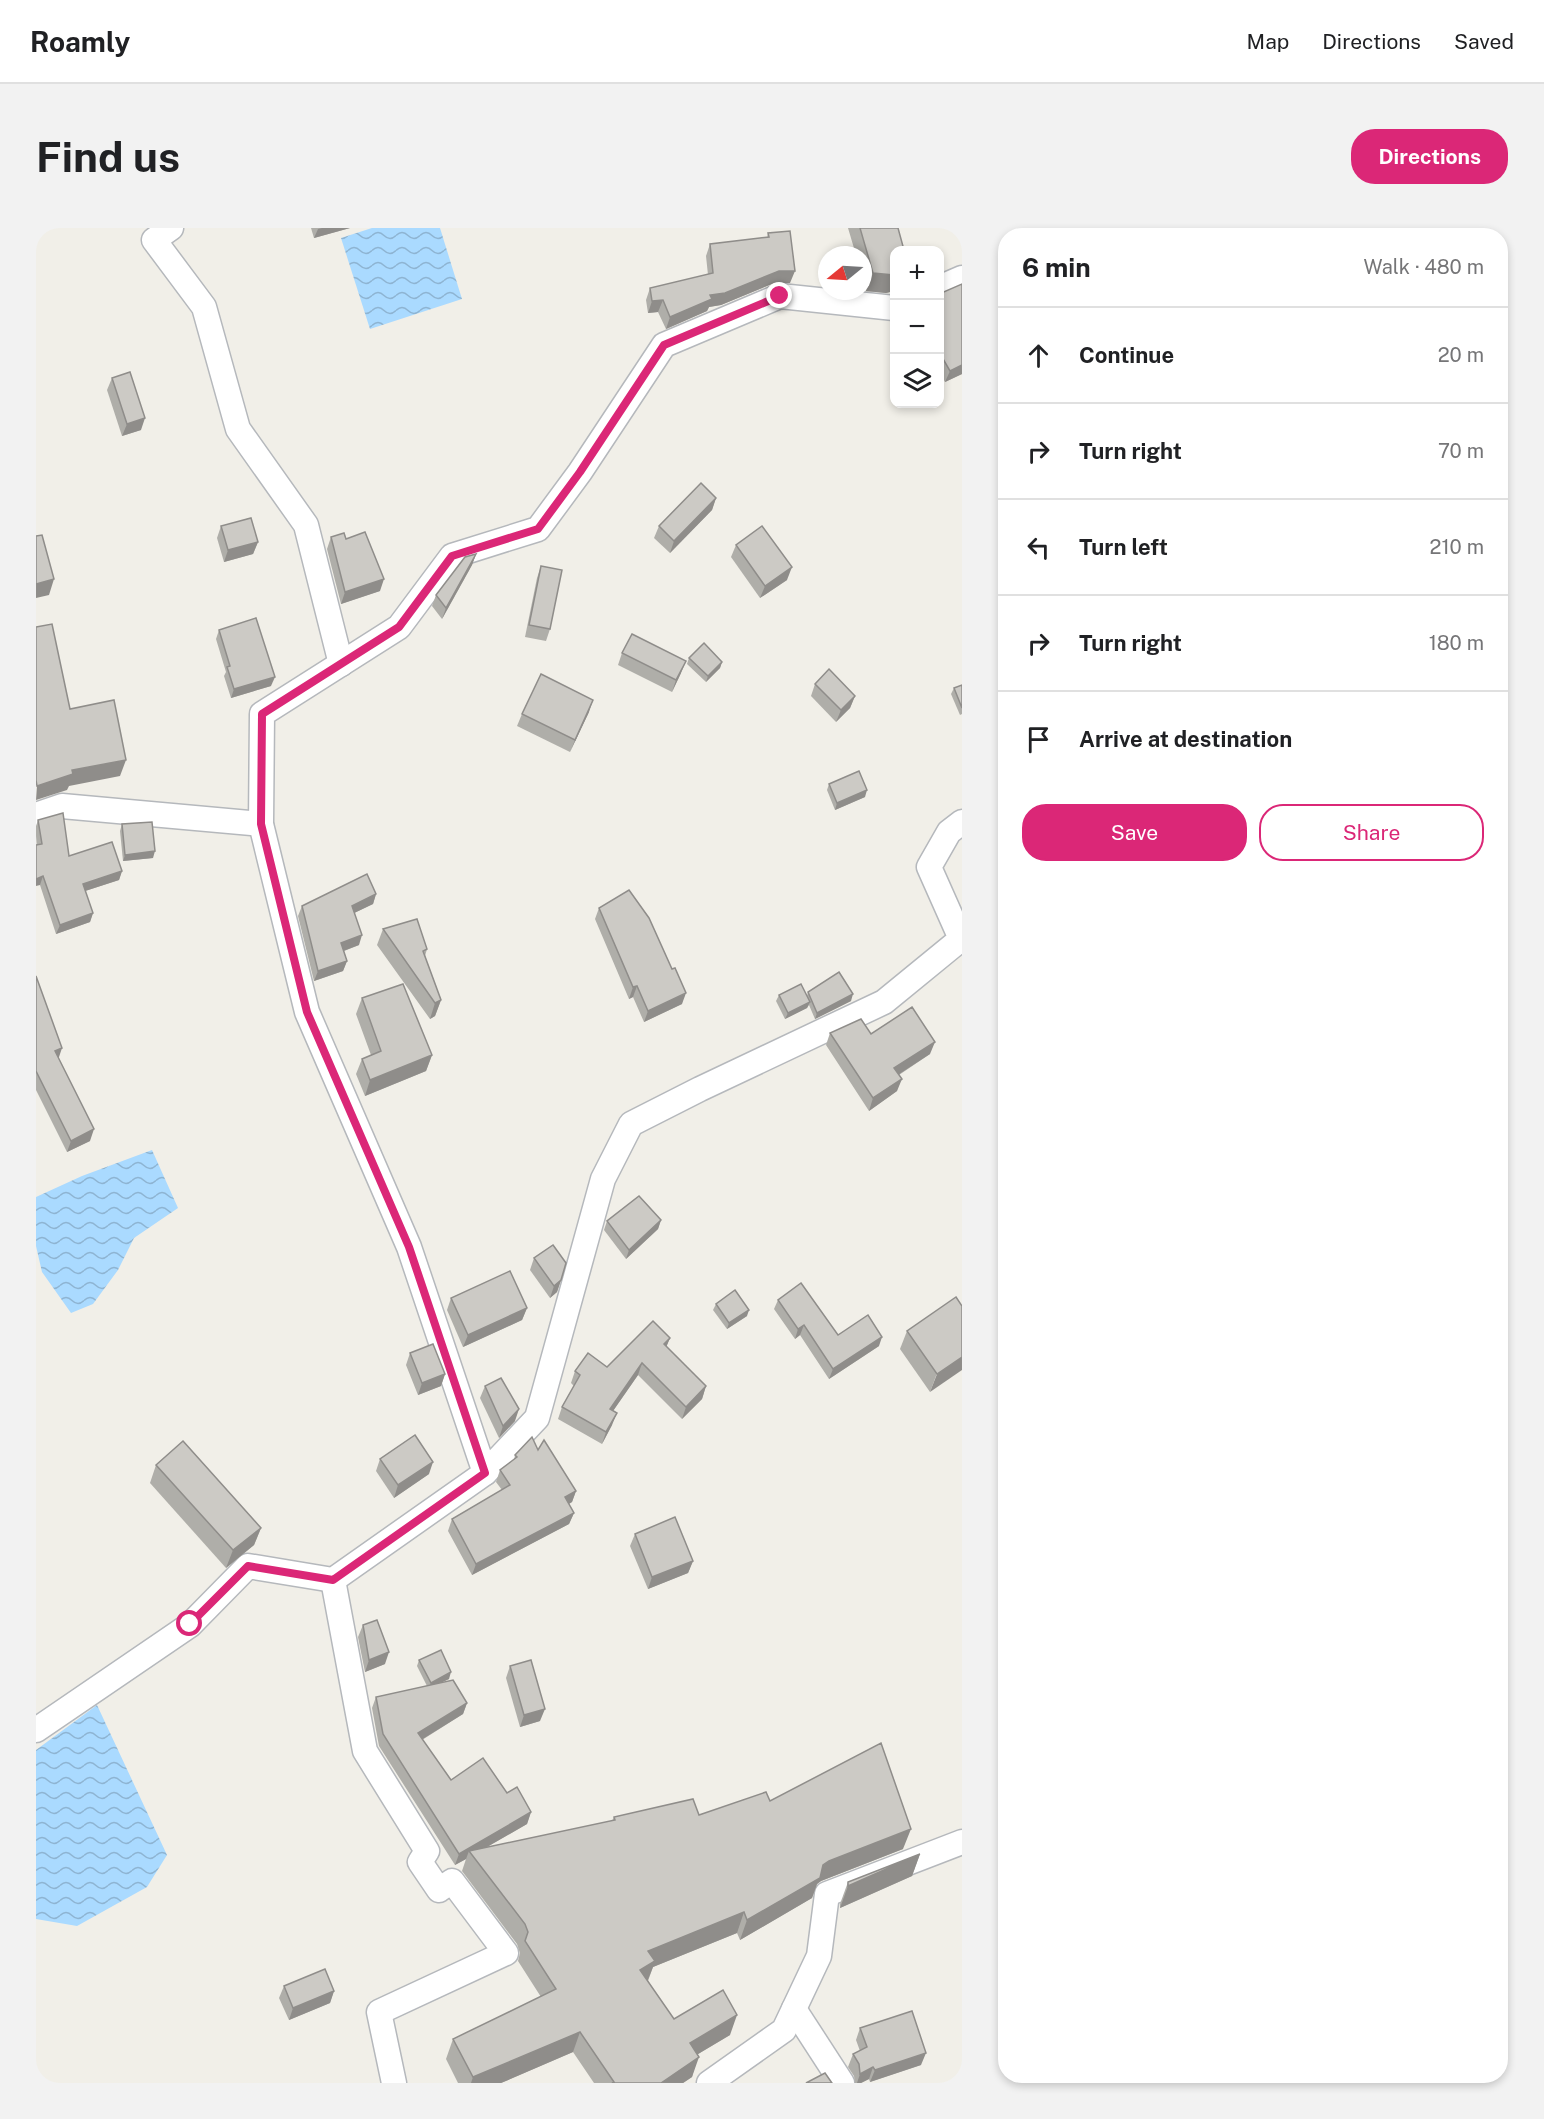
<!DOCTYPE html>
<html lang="en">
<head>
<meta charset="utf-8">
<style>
  body { margin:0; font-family:"Public Sans",sans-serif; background:#f2f2f2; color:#202124 }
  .controls { position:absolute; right:18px; top:18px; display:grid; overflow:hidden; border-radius:12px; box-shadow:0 3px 9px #0003 }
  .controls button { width:54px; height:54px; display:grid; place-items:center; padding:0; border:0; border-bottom:2px solid #e0e0e0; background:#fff; color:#202124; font:30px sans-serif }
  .compass { position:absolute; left:782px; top:18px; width:54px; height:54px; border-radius:50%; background:#fff; box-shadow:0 3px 9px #0003; rotate:252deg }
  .stop { position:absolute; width:18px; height:18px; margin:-14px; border:4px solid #db2777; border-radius:50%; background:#fff }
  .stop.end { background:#db2777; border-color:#fff; box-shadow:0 2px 6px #0008 }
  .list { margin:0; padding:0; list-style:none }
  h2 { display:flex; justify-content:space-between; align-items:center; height:78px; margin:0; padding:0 24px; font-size:26px }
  h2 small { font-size:20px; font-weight:400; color:#757577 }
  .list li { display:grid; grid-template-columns:39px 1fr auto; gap:18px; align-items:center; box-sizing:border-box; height:96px; padding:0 24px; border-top:2px solid #e0e0e0 }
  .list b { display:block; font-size:22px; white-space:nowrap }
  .list em { font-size:20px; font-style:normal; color:#757577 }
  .actions { display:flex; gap:12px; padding:18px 24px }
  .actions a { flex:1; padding:14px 0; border:2px solid #db2777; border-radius:24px; text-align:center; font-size:21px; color:#db2777 }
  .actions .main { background:#db2777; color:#fff }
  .icon { flex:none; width:33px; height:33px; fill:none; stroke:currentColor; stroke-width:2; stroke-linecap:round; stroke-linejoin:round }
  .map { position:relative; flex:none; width:926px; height:1855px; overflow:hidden; border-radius:24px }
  header { display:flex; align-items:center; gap:36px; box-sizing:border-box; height:84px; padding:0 30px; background:#fff; border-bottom:2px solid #e0e0e0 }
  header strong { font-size:28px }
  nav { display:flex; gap:33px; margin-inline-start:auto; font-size:21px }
  .intro { display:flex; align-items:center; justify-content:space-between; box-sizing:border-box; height:144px; padding:0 36px }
  h1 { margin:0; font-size:42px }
  .button { padding:15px 27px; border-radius:24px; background:#db2777; color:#fff; font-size:21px; font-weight:700 }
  main { display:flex; gap:36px; padding:0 36px }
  aside { flex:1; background:#fff; border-radius:24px; box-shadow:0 3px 9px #0003 }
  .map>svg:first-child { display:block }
  .water { fill:url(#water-waves) }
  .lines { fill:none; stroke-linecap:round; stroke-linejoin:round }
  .minor-casing { stroke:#b5b8bc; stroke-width:27 }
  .minor { stroke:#fff; stroke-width:24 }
  .wall { fill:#afaea9 }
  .shaded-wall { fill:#8f8d8a }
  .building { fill:#cccac5; stroke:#8f8d8a; stroke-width:1.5 }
  .route { stroke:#db2777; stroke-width:8 }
</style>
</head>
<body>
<header>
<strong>Roamly</strong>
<nav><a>Map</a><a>Directions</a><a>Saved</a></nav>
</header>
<div class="intro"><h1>Find us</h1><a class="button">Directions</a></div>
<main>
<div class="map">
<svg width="926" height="1855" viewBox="0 0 926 1855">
  <defs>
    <pattern id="water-waves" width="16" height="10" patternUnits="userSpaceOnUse" patternTransform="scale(1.5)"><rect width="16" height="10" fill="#aadaff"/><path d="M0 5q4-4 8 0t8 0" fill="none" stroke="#8eb4d2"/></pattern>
  </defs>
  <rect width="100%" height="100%" fill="#f1efe8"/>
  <g class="water">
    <polygon points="336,0 404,0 426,71 334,101 305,10"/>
    <polygon points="116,922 142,980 98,1010 82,1042 57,1076 35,1085 6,1044 0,1018 0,969 46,948"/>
    <polygon points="61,1477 131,1627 111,1659 41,1698 0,1691 0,1522"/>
  </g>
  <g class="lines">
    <defs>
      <g id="minor">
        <polyline points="135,0 118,12 168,79 202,201 270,297 305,436"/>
        <polyline points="903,60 926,50"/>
        <polyline points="0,587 26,578 225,596"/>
        <polyline points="449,1245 373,1019 271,784 225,596 226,486 363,399 416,328 502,301 544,244 628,117 744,68 858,80"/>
        <polyline points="297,1352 329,1523 391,1623 384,1634 403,1662 416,1653 470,1725 343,1784 358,1855"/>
        <polyline points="0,1502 154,1397 212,1338 297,1352 449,1245 501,1190 567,951 595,896 664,861 848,774 925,711 893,639 913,604 926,594"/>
        <polyline points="758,1781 806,1855"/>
        <polyline points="673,1855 748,1802 783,1728 791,1666 926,1614"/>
      </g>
    </defs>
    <use href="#minor" class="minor-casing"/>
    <use href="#minor" class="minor"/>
  </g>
  <g class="wall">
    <polygon points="275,0 314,0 278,10"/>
    <polygon points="812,0 862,0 858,22 858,63 850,65 830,63 827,51 827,27 820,27"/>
    <polygon points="732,5 754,55 738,55 685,77 673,79 671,83 630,101 622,84 612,85 610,72 614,60 672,47 670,28 674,16 731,10"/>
    <polygon points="903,66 926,146 909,154 903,143"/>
    <polygon points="76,150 105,202 86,208 71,162"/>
    <polygon points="680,270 676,282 634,325 618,310 623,298"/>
    <polygon points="185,298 222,314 217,326 188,334 181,310"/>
    <polygon points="295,309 310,311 344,363 305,376 291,321"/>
    <polygon points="700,317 751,352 724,370 695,329"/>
    <polygon points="440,326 436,337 406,391 396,378 400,367"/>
    <polygon points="505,338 514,401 510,413 489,409 501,350"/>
    <polygon points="183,402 235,458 195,470 188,448 190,444 180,411"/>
    <polygon points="586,425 645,445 636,464 582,437"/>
    <polygon points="653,430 686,434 684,440 670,454 651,436"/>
    <polygon points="779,456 819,468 814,480 800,494 775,468"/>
    <polygon points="926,457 926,486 924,487 915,466 918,460"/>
    <polygon points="553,484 534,524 481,498 486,486"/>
    <polygon points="793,556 829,569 799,582 791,562"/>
    <polygon points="2,592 33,628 86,643 83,652 49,663 57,685 54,694 20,706 4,657 0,608 0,598"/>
    <polygon points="86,596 117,630 87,633 84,603"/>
    <polygon points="340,666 337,676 318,685 323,717 308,723 311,733 307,743 278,753 262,688 266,678"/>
    <polygon points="563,680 636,741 646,776 608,794 597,769 593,771 559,691"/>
    <polygon points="347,701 391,721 389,728 405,772 399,788 394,791 341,717"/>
    <polygon points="0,748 22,830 54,913 31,924 0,862"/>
    <polygon points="772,764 815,773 779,791 773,777 771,780 749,791 740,773 743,767 771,768"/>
    <polygon points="326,770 396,827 390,843 329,868 320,846 326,831 335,827 320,786"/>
    <polygon points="794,805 835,806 894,826 863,847 861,863 833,883 790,817"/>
    <polygon points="625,992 622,1001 590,1031 568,1002 571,993"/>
    <polygon points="498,1030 525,1052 521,1064 514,1070 494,1042"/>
    <polygon points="415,1070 491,1080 486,1092 427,1119 411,1082"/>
    <polygon points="742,1072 802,1107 843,1118 793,1151 764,1107 759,1111 738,1081"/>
    <polygon points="680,1076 711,1088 691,1101 677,1082"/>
    <polygon points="926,1078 894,1164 864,1121 871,1103"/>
    <polygon points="634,1110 630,1119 670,1158 666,1171 646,1191 602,1147 577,1183 576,1197 566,1216 522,1191 526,1179 538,1158 535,1155 539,1143 571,1139"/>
    <polygon points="374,1125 409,1146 405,1158 382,1167 370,1137"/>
    <polygon points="449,1158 479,1193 463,1210 444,1170"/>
    <polygon points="502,1222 540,1263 536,1274 533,1276 538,1285 533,1296 436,1347 412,1303 416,1291 466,1262 460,1254 464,1242 478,1232 479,1227"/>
    <polygon points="344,1231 393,1246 358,1270 340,1243"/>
    <polygon points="120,1237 225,1300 218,1317 190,1340 114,1255"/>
    <polygon points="599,1306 657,1333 652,1345 612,1361 594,1318"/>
    <polygon points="327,1397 349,1436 329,1444 322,1409"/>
    <polygon points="383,1432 413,1451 406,1454 431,1475 427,1486 386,1512 415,1552 471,1565 495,1584 491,1596 451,1619 576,1593 578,1589 663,1587 734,1573 867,1621 785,1653 781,1656 776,1670 704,1712 701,1705 617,1739 612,1753 638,1791 694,1807 662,1826 656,1849 647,1855 558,1855 537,1824 465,1855 422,1855 410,1831 417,1811 505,1769 482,1733 484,1725 481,1716 426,1643 430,1631 419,1637 343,1518 336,1480 340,1469 391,1458 381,1438"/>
    <polygon points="474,1438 504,1493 484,1499 470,1450"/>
    <polygon points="884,1626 876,1648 804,1680 804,1676 812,1654"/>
    <polygon points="248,1758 298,1763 294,1775 253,1792 243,1770"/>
    <polygon points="824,1800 885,1837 834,1854 833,1851 825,1855 819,1855 818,1848 812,1839 817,1826 824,1823 820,1812"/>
  </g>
  <g class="shaded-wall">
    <polygon points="286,0 314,0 278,10 282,1"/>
    <polygon points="743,43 759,43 754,55 738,55 685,77 673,79 671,83 630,101 634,89 674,67"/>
    <polygon points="837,45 858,47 858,63 850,65 830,63"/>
    <polygon points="627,72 622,84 612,85 616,73"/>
    <polygon points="926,137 926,146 909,154 914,143"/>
    <polygon points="109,190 105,202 86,208 91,196"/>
    <polygon points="680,270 676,282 634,325 638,313"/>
    <polygon points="222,314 217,326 188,334 192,322"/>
    <polygon points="440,326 436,337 406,391 410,380"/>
    <polygon points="756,339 751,352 724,370 729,358"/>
    <polygon points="18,351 13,367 0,370 0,356"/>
    <polygon points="348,351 344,363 305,376 309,364"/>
    <polygon points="650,433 645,445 636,464 640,452"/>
    <polygon points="686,434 684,440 670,454 672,448"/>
    <polygon points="239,449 235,458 195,470 198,461"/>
    <polygon points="819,468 814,480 800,494 805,482"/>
    <polygon points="557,472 553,484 534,524 539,512"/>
    <polygon points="90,532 84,548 33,558 31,562 0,572 1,558 36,542"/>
    <polygon points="831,562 829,569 799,582 801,575"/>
    <polygon points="119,623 117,630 87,633 89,627"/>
    <polygon points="86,643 83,652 43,665 47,656"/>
    <polygon points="7,648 4,657 0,658 0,651"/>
    <polygon points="340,666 337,676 312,688 316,678"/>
    <polygon points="57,685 54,694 20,706 24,697"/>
    <polygon points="326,707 323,717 302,725 305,715"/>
    <polygon points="311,733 307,743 278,753 282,743"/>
    <polygon points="601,758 597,769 593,771 597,759"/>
    <polygon points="650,765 646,776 608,794 612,783"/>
    <polygon points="817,766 815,773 779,791 781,785"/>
    <polygon points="405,772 399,788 394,791 399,775"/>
    <polygon points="774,774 771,780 749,791 752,785"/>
    <polygon points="899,814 894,826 854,852 858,840"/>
    <polygon points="26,820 22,832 19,823"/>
    <polygon points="396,827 390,843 329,868 334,852"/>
    <polygon points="866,851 861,863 833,883 837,870"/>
    <polygon points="58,901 54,913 31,924 35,913"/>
    <polygon points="625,992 622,1001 590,1031 593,1022"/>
    <polygon points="525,1052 521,1064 514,1070 518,1058"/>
    <polygon points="491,1080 486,1092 427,1119 432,1107"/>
    <polygon points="713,1082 711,1088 691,1101 693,1095"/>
    <polygon points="768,1097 764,1107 759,1111 762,1101"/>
    <polygon points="846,1109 843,1118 793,1151 797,1141"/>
    <polygon points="634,1110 629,1122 628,1116"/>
    <polygon points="926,1129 926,1142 894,1164 901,1146"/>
    <polygon points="606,1135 602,1147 570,1193 574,1181"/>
    <polygon points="409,1146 405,1158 382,1167 386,1155"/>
    <polygon points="670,1158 666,1171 646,1191 650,1179"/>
    <polygon points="483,1181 479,1193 463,1210 467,1198"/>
    <polygon points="581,1185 576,1197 566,1216 570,1204"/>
    <polygon points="397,1234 393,1246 358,1270 362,1257"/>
    <polygon points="540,1263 536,1274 525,1280 529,1269"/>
    <polygon points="538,1285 533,1296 436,1347 440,1336"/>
    <polygon points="225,1300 218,1317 190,1340 197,1322"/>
    <polygon points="657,1333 652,1345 612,1361 616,1349"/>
    <polygon points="353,1424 349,1436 329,1444 333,1432"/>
    <polygon points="415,1444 413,1451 392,1461 395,1455"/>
    <polygon points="431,1475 427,1486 377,1517 382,1505"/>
    <polygon points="509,1481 504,1493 484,1499 488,1487"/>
    <polygon points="495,1584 491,1596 437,1627 433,1623 430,1631 419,1637 423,1626"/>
    <polygon points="875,1601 867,1621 785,1653 781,1656 776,1670 704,1712 711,1692 793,1633"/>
    <polygon points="884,1626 876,1648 804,1680 812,1658"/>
    <polygon points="708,1684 701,1705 617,1739 611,1754 597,1763 612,1723"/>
    <polygon points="298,1763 294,1775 253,1792 257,1780"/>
    <polygon points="701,1787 694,1807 647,1835 654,1815"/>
    <polygon points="544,1804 537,1824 465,1855 435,1855 437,1849"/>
    <polygon points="890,1825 885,1837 834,1854 839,1842"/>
    <polygon points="663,1829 656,1849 647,1855 625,1855"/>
    <polygon points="837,1839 833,1851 825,1855 821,1855 824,1846"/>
  </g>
  <g class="building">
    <polygon points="824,0 862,0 868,22 858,22 858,47 837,45"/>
    <polygon points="754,3 759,43 743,43 689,65 674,67 676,71 634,89 627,72 616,73 614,60 677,45 674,16 733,9 732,5"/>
    <polygon points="926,56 926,137 914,143 903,124 903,66"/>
    <polygon points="94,144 109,190 91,196 76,150"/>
    <polygon points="665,255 680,270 638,313 623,298"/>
    <polygon points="215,290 222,314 192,322 185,298"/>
    <polygon points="726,298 756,339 729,358 700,317"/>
    <polygon points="329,304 348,351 309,364 295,309 308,305 310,311"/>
    <polygon points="6,307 18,351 0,356 0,308"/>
    <polygon points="440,326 410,380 400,367 429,329"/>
    <polygon points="505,338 526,342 514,401 493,397"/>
    <polygon points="220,390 239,449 198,461 191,439 194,438 183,402"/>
    <polygon points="16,396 34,481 78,472 90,532 36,542 37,546 1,558 0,552 0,399"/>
    <polygon points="596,406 650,433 640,452 586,425"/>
    <polygon points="668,415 686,434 672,448 653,430"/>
    <polygon points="793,441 819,468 805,482 779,456"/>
    <polygon points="505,446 557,472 539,512 486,486"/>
    <polygon points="926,457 926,480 918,460"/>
    <polygon points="823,543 831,562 801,575 793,556"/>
    <polygon points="27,585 33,628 76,614 86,643 47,656 57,685 24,697 7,648 0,651 0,617 6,616 2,592"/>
    <polygon points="116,594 119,623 89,627 86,596"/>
    <polygon points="331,646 340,666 316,678 326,707 305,715 311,733 282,743 266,678"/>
    <polygon points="593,662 613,690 636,741 639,740 650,765 612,783 601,758 597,759 563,680"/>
    <polygon points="381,691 391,721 387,723 405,772 399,775 347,701"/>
    <polygon points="803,744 817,766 781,785 772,764"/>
    <polygon points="0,748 26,820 19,823 58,901 35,913 0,843"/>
    <polygon points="367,756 396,827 334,852 326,831 345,823 326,770"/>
    <polygon points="765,756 774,774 752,785 743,767"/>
    <polygon points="876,779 899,814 858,840 866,851 837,870 794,805 825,791 835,806"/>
    <polygon points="603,968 625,992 593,1022 571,993"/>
    <polygon points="517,1017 530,1035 525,1052 518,1058 498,1030"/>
    <polygon points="474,1043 491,1080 432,1107 415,1070"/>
    <polygon points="765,1055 802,1107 832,1087 846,1109 797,1141 768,1097 762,1101 742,1072"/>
    <polygon points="699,1062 713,1082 693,1095 680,1076"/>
    <polygon points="920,1069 926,1078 926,1129 901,1146 871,1103"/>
    <polygon points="617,1093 634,1110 628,1116 670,1158 650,1179 606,1135 574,1181 581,1185 570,1204 526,1179 544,1147 539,1143 552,1125 571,1139"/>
    <polygon points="397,1116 409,1146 386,1155 374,1125"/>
    <polygon points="465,1150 483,1181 467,1198 449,1158"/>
    <polygon points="379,1207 397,1234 362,1257 344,1231"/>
    <polygon points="496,1209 502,1222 508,1212 540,1263 529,1269 538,1285 440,1336 416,1291 474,1257 464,1242 481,1229 479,1227"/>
    <polygon points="147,1213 225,1300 197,1322 120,1237"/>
    <polygon points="639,1289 657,1333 616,1349 599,1306"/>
    <polygon points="341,1392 353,1424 333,1432 327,1397"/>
    <polygon points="405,1422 415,1444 395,1455 383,1432"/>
    <polygon points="495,1432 509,1481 488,1487 474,1438"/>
    <polygon points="417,1452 431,1475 382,1505 415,1552 447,1530 471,1565 481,1559 495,1584 423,1626 347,1506 340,1469"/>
    <polygon points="845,1515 875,1601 793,1633 787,1637 784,1650 711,1692 708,1684 612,1723 619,1733 604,1742 638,1791 687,1762 701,1787 654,1815 663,1829 625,1855 576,1855 578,1854 544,1804 437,1849 417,1811 520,1761 489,1713 492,1704 489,1696 433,1623 579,1592 578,1589 657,1571 663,1587 730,1564 734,1573"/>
    <polygon points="884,1626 812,1658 812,1654"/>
    <polygon points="289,1741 298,1763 257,1780 248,1758"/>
    <polygon points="876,1783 890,1825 839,1842 837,1839 824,1846 823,1836 817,1826 831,1819 824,1800"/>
    <polygon points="789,1845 796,1855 770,1855"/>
  </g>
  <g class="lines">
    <polyline class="route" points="154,1396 212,1338 297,1352 449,1245 373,1019 271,784 225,596 226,486 363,399 416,328 502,301 544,244 628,117 744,68"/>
  </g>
</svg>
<div class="controls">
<button>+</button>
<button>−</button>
<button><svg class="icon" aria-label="layers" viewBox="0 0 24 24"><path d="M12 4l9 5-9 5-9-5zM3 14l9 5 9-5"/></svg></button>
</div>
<svg class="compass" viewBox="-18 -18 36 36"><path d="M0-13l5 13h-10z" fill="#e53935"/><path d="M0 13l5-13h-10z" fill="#757577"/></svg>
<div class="stop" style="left:154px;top:1396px"></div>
<div class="stop end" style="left:744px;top:68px"></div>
</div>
<aside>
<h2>6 min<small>Walk · 480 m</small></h2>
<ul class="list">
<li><svg class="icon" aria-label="ahead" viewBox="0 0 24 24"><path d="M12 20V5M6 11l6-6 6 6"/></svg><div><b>Continue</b></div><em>20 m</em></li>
<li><svg class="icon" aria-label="right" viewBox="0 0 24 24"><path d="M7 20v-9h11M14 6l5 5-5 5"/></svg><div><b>Turn right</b></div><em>70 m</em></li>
<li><svg class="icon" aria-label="left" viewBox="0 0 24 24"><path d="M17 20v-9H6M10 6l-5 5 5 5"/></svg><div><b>Turn left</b></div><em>210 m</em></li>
<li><svg class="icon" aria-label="right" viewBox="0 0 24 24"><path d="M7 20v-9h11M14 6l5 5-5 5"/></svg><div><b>Turn right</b></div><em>180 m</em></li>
<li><svg class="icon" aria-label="arrive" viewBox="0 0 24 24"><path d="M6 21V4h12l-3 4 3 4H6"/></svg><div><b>Arrive at destination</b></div></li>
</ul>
<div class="actions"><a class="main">Save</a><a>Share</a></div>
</aside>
</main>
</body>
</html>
